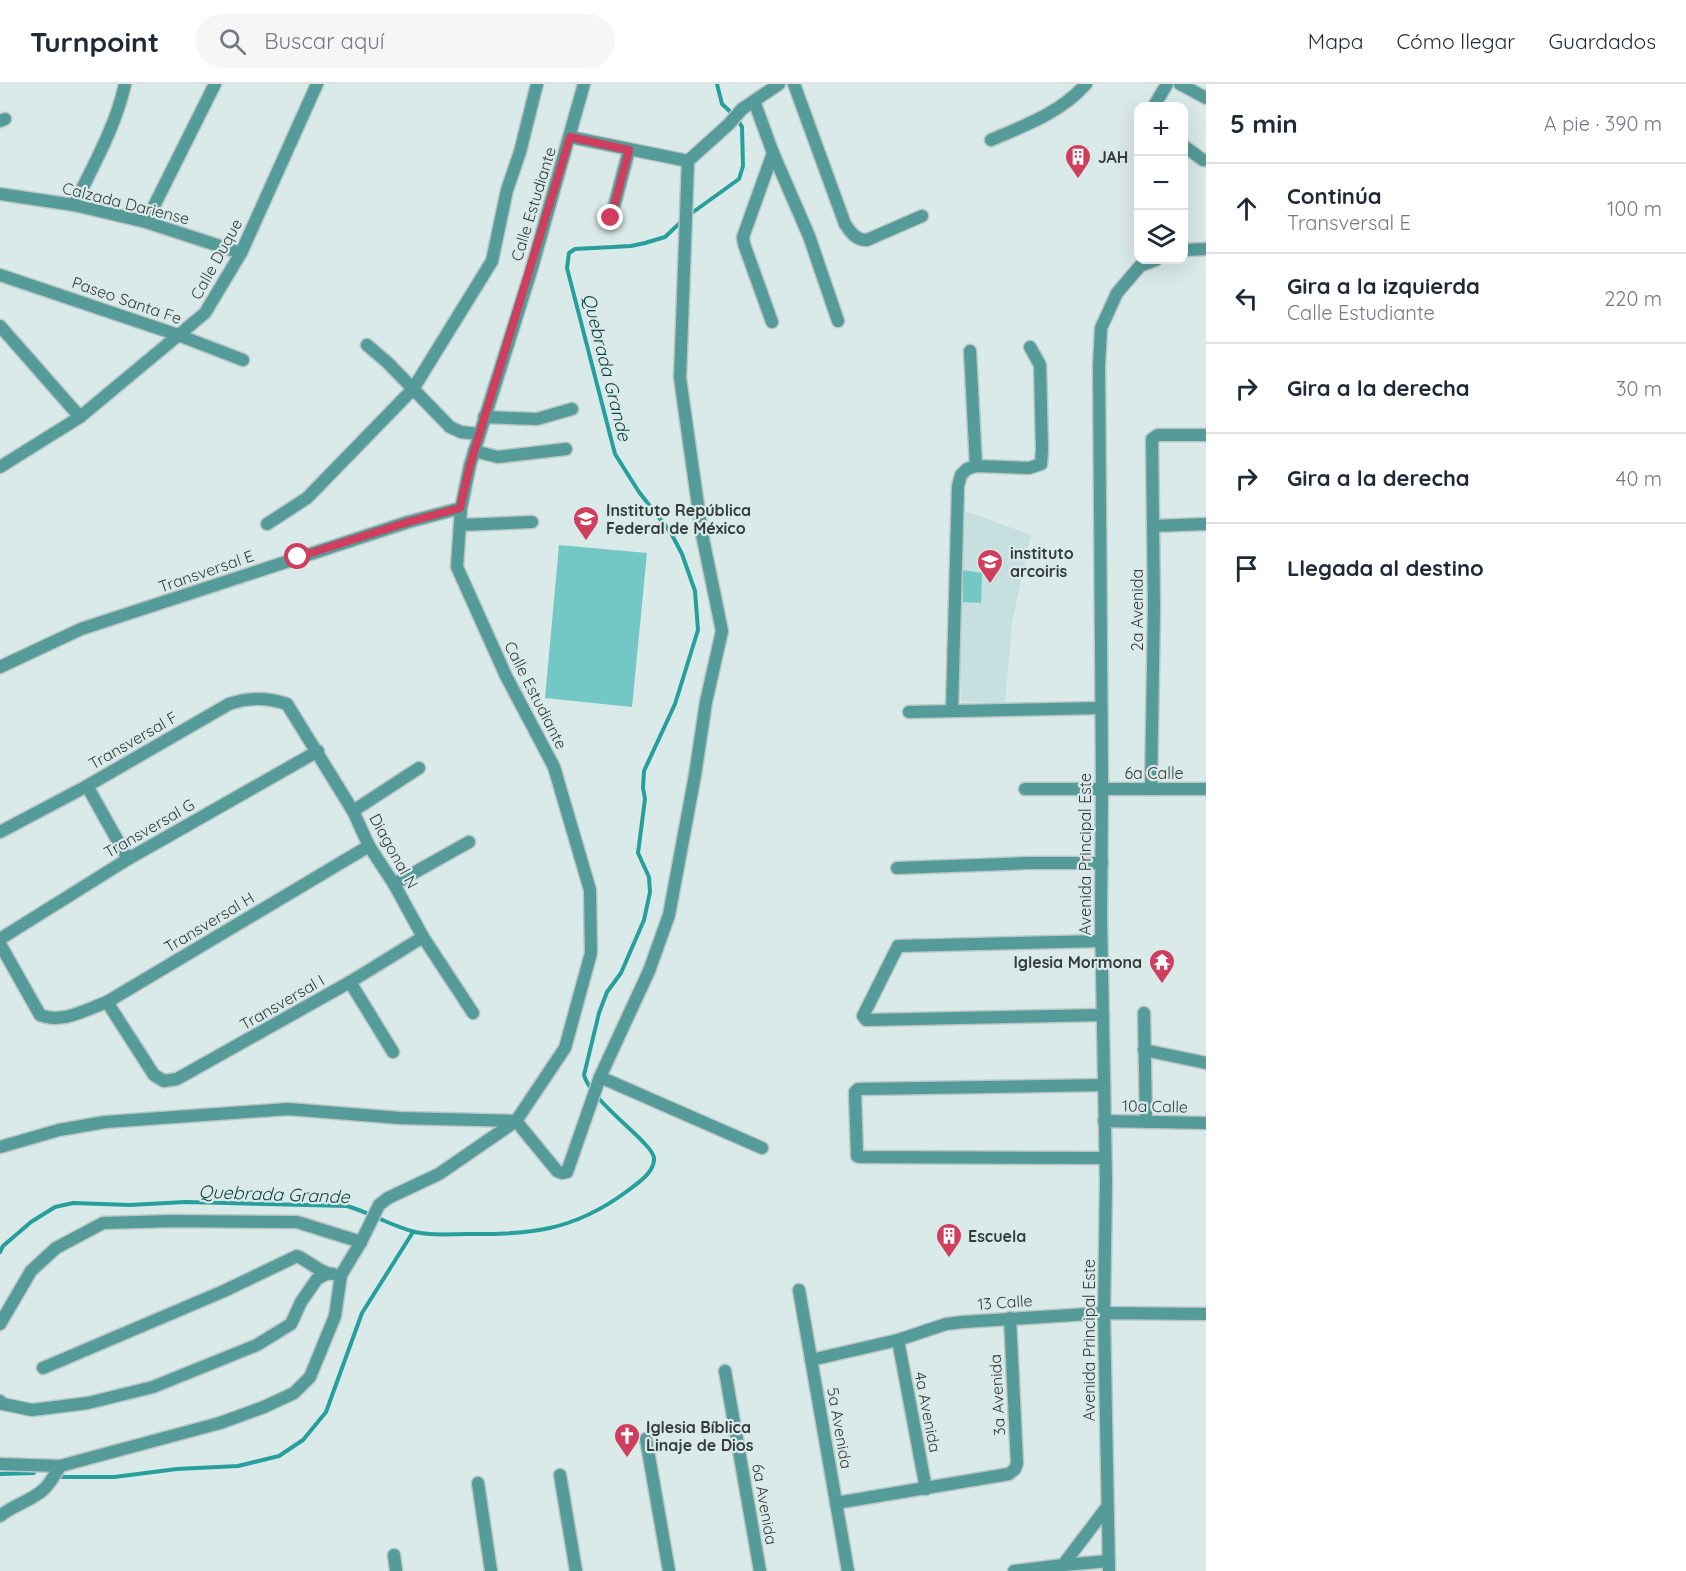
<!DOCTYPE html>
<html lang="es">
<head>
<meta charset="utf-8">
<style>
  body { margin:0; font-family:Quicksand,sans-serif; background:#f6f6f7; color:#1f2937 }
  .controls { position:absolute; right:18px; top:18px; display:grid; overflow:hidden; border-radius:12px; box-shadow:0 6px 24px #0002 }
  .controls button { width:54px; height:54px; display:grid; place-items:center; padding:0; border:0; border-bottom:2px solid #e0e1e3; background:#fff; color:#1f2937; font:30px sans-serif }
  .stop { position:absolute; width:18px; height:18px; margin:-14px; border:4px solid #cf3f5d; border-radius:50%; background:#fff }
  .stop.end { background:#cf3f5d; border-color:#fff; box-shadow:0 2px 6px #0008 }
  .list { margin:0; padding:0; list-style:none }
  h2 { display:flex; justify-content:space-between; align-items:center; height:78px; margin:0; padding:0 24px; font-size:26px }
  h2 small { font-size:20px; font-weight:400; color:#747a83 }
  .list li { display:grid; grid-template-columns:39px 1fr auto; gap:18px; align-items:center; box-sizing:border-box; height:90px; padding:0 24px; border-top:2px solid #e0e1e3 }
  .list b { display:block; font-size:22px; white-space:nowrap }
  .list p { margin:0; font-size:20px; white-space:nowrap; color:#747a83 }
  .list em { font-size:20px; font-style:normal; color:#747a83 }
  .icon { flex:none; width:33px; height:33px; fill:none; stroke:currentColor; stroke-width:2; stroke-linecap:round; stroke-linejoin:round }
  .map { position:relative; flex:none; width:1206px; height:1487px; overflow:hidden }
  header { display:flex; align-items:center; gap:36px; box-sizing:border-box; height:84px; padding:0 30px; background:#fff; border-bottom:2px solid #e0e1e3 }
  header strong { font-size:28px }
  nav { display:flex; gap:33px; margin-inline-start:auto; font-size:21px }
  .search { width:420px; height:54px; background:#f6f6f7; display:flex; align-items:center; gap:15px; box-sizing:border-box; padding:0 21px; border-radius:33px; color:#747a83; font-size:22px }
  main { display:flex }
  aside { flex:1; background:#fff }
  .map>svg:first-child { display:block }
  .built { fill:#c5e0de }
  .green { fill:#73c7c4 }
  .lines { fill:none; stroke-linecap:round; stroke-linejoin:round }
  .stream { stroke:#279f9c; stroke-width:4 }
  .minor-casing { stroke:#b8c7c6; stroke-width:15 }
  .tertiary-casing { stroke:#b8c7c6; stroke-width:15 }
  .minor { stroke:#549b99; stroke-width:12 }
  .tertiary { stroke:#549b99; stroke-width:12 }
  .route { stroke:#cf3f5d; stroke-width:8 }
  .labels { text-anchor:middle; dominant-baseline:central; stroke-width:4.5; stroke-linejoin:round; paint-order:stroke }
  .poi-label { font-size:16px; font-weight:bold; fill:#353c3c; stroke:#d9eae9; text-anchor:start }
  .street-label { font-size:16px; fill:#353c3c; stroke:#d9eae9 }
  .water-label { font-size:18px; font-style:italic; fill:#124544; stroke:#d9eae9 }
</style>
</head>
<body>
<header>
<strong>Turnpoint</strong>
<div class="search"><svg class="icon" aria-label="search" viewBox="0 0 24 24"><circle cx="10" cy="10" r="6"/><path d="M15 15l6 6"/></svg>Buscar aquí</div>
<nav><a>Mapa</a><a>Cómo llegar</a><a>Guardados</a></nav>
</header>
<main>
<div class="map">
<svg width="1206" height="1487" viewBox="0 0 1206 1487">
  <rect width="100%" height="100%" fill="#d9eae9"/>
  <polygon class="built" points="965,427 1031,451 1012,539 1005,620 961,617 959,569"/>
  <g class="green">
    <polygon points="559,461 647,469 632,623 545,614"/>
    <polygon points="963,486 982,489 981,519 963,518"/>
  </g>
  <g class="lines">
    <g class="stream">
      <polyline points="689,131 739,95 743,82 742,43 737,34 722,20 717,0"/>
      <path d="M0 1168 3 1162 31 1138 55 1123 73 1119 130 1121 185 1118 347 1122C371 1129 391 1142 415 1148 431 1152 450 1150 466 1150 529 1151 573 1147 626 1108 636 1100 655 1089 654 1074 653 1059 591 1018 584 991L599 929 607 908 621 889 644 836 650 808 649 793 638 769 645 715 643 704 644 687 675 620 698 546 695 507 682 470 671 449 639 408 615 370 567 184 569 169 575 165 631 162 645 159 665 153 683 136"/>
      <polyline points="0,1390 34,1389"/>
      <polyline points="61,1393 114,1393 177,1385 238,1382 279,1372 303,1356 326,1328 362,1229 413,1148"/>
    </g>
    <defs>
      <g id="minor">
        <path d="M794 0 845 140C851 149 856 156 867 156L922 132"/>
        <polyline points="1180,0 1206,14"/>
        <polyline points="754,17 773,69 809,152 838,237"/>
        <polyline points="1154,22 1167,0"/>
        <polyline points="0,37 5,35"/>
        <polyline points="570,53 688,77"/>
        <path d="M991 56C1026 41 1060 29 1086 0"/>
        <polyline points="1184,62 1203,76"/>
        <polyline points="0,110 74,121 146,138 241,169"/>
        <path d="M74 121C93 82 116 42 125 0"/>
        <polyline points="611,134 629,66"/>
        <polyline points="146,138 215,0"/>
        <polyline points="1184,166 1206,165"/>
        <polyline points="0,191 178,251 243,276"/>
        <polyline points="772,238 744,160 743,153 773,69"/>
        <polyline points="0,242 80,333"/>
        <polyline points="367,261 388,279 450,343 461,348 479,350"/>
        <polyline points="970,267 976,382"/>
        <polyline points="484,333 537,335 572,325"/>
        <polyline points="474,367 498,373 566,365"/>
        <polyline points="0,383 80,333 205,229 241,169 317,0"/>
        <polyline points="267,440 307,414 413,305 492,177 507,106 520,68 537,0"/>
        <polyline points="460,441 532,438"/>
        <polyline points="1153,442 1206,440"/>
        <polyline points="952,626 958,402 961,391 967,385 976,382 1029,384 1041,380 1042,366 1040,281 1030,263"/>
        <polyline points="909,628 1100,624"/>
        <polyline points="87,702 128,775"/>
        <polyline points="1025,705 1206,705"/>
        <polyline points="1151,705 1154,523 1152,355 1158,351 1206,351"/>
        <polyline points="353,727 419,684"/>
        <path d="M0 748 87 702 229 620C249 613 267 613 287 620L353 727 369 762 394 800 423 853 473 929"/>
        <polyline points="897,784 1029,779 1102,779"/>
        <polyline points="394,800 469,758"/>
        <polyline points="0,855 128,775 318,667"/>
        <polyline points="1101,857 898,862 863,932 866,936 1103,931"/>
        <path d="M0 860 40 931C62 940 85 926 107 918L369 762"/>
        <polyline points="350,898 393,968"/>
        <polyline points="107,918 154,991 164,997 177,995 350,898 423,853"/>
        <polyline points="1144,929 1146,1038"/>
        <polyline points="1144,966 1206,979"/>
        <polyline points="600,993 762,1064"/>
        <polyline points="1104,1001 858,1005 855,1008 857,1072 859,1073 1105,1074"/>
        <polyline points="1104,1037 1206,1039"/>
        <polyline points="0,1063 59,1046 105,1038 288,1025 400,1034 516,1037 557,1087 562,1089 567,1088 600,993 649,887 669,831 695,691 706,618 722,547 702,450 680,294 688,77 729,40 742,25 779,0"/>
        <polyline points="799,1206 848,1487"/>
        <polyline points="0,1240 31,1187 56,1164 103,1139 173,1137 297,1138 361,1158"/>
        <polyline points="898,1256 926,1405"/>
        <polyline points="811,1276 898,1256 946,1240 963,1238 1104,1229 1206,1230"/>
        <path d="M43 1284 224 1207 297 1172C309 1177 321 1190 333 1190"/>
        <polyline points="725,1287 760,1487"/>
        <polyline points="0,1317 3,1320 32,1326 88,1319 153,1303 257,1261 291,1240 301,1218 317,1195 326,1190"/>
        <polyline points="646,1355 669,1487"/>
        <polyline points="0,1380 60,1382"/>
        <polyline points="560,1391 576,1487"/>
        <polyline points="478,1399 491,1487"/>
        <polyline points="836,1419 1009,1390 1015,1385 1017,1379 1010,1234"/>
        <path d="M0 1432C13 1421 31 1417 43 1406 51 1399 55 1390 60 1382L220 1339 264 1323 294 1309 310 1293 335 1232 341 1191 361 1158 379 1121 388 1114 439 1090 516 1037 565 964 591 869 590 806 554 683 506 592 457 483 461 424"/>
        <polyline points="394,1471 396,1487"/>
        <polyline points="1063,1481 1109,1477"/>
        <polyline points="1014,1487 1063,1481 1107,1423"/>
        <polyline points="1109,1487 1104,1229 1106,1098 1101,834 1102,700 1099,282 1101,244 1117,209 1140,182 1156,176"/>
      </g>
      <polyline id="tertiary" points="0,583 81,545 408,438 461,424 470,381 531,187 584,0"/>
    </defs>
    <use href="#minor" class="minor-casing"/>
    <use href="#tertiary" class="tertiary-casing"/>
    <use href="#minor" class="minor"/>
    <use href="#tertiary" class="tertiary"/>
  </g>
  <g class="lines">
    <polyline class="route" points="298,473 408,438 460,424 470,381 570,53 629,66 611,134"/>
  </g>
  <defs>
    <symbol id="building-pin" viewBox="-11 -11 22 30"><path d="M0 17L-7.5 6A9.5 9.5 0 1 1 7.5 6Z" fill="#cf3f5d" stroke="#d9eae9"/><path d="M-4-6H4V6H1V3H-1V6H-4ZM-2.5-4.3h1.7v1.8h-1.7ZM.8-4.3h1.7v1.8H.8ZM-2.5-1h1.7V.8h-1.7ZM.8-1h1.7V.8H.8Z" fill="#fff"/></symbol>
    <symbol id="school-pin" viewBox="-11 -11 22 30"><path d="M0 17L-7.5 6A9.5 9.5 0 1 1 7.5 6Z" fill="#cf3f5d" stroke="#d9eae9"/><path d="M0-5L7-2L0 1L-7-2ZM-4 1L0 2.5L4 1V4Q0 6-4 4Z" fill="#fff"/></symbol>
    <symbol id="temple-pin" viewBox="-11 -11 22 30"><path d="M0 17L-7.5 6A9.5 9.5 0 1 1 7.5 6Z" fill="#cf3f5d" stroke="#d9eae9"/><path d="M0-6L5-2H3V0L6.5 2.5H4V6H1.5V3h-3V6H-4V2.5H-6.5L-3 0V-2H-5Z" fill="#fff"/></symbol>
    <symbol id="church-pin" viewBox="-11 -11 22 30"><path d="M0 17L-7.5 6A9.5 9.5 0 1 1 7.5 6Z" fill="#cf3f5d" stroke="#d9eae9"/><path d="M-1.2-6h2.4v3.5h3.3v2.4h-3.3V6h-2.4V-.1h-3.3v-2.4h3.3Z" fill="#fff"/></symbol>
  </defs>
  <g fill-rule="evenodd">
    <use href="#building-pin" x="1063" y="58" width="30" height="40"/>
    <use href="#school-pin" x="571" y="420" width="30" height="40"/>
    <use href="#school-pin" x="975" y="463" width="30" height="40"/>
    <use href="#temple-pin" x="1147" y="863" width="30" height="40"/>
    <use href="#building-pin" x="934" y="1137" width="30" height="40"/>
    <use href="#church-pin" x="612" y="1337" width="30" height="40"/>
  </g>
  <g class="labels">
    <g class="poi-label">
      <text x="1098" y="73">JAH</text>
      <text x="606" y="426">Instituto República<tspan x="606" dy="18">Federal de México</tspan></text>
      <text x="1010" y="469">instituto<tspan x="1010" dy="18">arcoiris</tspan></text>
      <text x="1142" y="878" text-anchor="end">Iglesia Mormona</text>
      <text x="968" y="1152">Escuela</text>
      <text x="646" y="1343">Iglesia Bíblica<tspan x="646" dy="18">Linaje de Dios</tspan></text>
    </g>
    <g class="street-label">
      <text transform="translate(126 119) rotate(14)">Calzada Dariense</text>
      <text transform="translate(533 120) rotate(-73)">Calle Estudiante</text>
      <text transform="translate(216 175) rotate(-61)">Calle Duque</text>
      <text transform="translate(127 216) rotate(19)">Paseo Santa Fe</text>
      <text transform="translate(206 487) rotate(-19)">Transversal E</text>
      <text transform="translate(1137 526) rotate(-90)">2a Avenida</text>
      <text transform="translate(536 611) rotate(63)">Calle Estudiante</text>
      <text transform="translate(133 656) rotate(-30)">Transversal F</text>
      <text x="1154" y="689">6a Calle</text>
      <text transform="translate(149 744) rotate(-30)">Transversal G</text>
      <text transform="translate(394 767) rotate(61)">Diagonal N</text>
      <text transform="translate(1085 770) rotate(-90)">Avenida Principal Este</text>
      <text transform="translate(209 838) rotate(-31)">Transversal H</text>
      <text transform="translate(282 918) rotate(-30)">Transversal I</text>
      <text transform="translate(1155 1022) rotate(1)">10a Calle</text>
      <text transform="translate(1005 1218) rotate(-4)">13 Calle</text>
      <text transform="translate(1089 1256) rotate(-90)">Avenida Principal Este</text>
      <text transform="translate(997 1311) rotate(-93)">3a Avenida</text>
      <text transform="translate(928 1328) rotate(79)">4a Avenida</text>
      <text transform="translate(840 1344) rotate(80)">5a Avenida</text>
      <text transform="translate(765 1420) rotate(80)">6a Avenida</text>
    </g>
    <g class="water-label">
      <text transform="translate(607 283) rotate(76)">Quebrada Grande</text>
      <text transform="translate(274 1110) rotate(2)">Quebrada Grande</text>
    </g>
  </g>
</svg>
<div class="controls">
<button>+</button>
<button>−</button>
<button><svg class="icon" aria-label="layers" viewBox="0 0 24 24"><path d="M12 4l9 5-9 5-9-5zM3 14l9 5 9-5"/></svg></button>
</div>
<div class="stop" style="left:298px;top:473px"></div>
<div class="stop end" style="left:611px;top:134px"></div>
</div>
<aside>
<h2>5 min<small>A pie · 390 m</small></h2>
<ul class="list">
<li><svg class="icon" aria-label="ahead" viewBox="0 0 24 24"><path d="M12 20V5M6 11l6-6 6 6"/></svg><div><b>Continúa</b><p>Transversal E</p></div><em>100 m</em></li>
<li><svg class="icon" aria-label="left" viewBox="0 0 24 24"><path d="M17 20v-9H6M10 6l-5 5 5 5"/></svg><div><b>Gira a la izquierda</b><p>Calle Estudiante</p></div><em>220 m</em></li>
<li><svg class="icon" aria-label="right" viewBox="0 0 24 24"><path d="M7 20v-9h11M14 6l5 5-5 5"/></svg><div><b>Gira a la derecha</b></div><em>30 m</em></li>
<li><svg class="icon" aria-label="right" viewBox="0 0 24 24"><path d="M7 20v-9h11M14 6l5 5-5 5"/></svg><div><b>Gira a la derecha</b></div><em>40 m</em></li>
<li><svg class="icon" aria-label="arrive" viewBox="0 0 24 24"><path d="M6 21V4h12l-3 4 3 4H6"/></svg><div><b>Llegada al destino</b></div></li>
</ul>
</aside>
</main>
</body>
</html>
